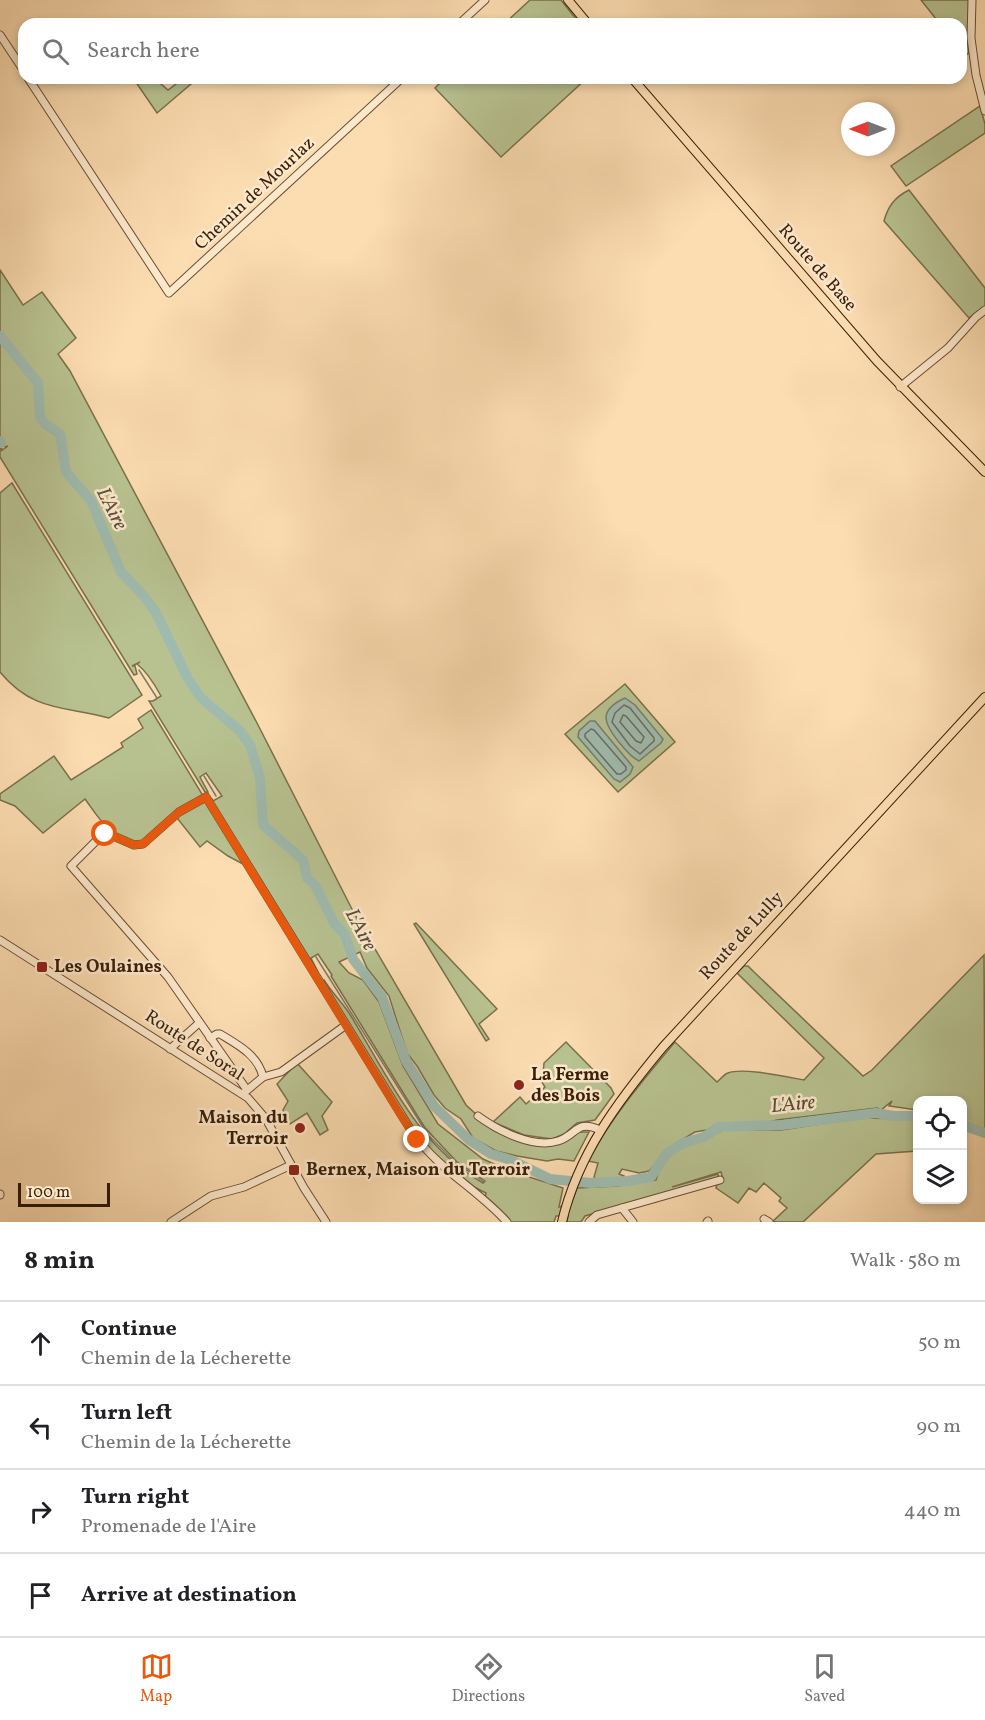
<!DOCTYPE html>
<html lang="en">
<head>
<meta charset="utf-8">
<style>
  body { margin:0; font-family:Vollkorn,serif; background:#f2f2f2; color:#202124 }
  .controls { position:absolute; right:18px; bottom:18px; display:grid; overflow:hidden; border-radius:12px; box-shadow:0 3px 9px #0003 }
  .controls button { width:54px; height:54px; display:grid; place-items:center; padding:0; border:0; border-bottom:2px solid #e0e0e0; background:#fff; color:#202124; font:30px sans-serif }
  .compass { position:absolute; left:841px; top:102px; width:54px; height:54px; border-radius:50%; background:#fff; box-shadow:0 3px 9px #0003; rotate:270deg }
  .scale { position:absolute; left:18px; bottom:15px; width:92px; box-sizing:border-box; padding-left:6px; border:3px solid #3a1f07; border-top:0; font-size:16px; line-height:21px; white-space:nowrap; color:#3a1f07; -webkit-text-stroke:4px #fde8cc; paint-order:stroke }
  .stop { position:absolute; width:18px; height:18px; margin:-14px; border:4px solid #ea580c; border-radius:50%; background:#fff }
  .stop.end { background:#ea580c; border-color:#fff; box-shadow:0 2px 6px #0008 }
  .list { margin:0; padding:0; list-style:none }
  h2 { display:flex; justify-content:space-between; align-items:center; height:78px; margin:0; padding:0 24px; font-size:26px }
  h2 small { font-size:20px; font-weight:400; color:#757577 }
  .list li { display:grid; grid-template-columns:39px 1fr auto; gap:18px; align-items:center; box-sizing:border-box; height:84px; padding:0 24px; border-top:2px solid #e0e0e0 }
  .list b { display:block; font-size:22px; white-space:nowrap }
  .list p { margin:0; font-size:20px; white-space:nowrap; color:#757577 }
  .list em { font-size:20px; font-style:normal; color:#757577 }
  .icon { flex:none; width:33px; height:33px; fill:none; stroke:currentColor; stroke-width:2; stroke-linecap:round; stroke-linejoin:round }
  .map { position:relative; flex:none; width:985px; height:1222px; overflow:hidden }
  .search { position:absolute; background:#fff; box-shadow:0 3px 9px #0003; left:18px; right:18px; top:18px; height:66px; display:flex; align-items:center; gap:15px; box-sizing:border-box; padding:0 21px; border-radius:18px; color:#757577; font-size:22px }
  .sheet { height:414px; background:#fff }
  nav { display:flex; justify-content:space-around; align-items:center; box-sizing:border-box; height:84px; border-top:2px solid #e0e0e0; background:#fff; font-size:16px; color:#757577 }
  nav a { display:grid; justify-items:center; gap:3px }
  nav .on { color:#ea580c }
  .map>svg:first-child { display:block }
  .green { fill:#b8c291; stroke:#79704c; stroke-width:1.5 }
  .water { fill:#9fbbaf; stroke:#777d6c; stroke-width:1.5 }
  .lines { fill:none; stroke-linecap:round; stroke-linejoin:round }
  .shore { stroke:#6c6d5b; stroke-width:1.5 }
  .stream { stroke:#777d6c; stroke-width:1.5 }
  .river { stroke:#9fbbaf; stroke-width:10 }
  .minor-casing { stroke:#6a4e32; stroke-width:9 }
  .major-casing { stroke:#3a1f07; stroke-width:10 }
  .minor { stroke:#fde8cc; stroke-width:7 }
  .major { stroke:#fcdcb1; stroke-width:8 }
  .route { stroke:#ea580c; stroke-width:8 }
  .poi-dot { fill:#8f2418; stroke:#fde8cc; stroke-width:2 }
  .labels { text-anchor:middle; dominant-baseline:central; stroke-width:5; stroke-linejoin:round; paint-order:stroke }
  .street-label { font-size:18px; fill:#3a1f07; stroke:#fde8cc }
  .poi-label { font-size:18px; font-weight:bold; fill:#3a1f07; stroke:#fde8cc; text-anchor:start }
  .water-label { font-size:20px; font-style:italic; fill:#584e39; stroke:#fde8cc }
</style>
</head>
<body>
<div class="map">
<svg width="985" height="1222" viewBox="0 0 985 1222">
  <rect width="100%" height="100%" fill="#fcdcb1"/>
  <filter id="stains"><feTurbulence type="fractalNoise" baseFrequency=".00333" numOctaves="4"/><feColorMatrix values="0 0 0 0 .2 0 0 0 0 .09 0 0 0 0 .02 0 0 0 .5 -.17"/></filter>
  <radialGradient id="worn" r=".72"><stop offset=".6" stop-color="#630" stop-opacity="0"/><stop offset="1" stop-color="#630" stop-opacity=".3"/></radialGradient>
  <g class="green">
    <polygon points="530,0 561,0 580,24 504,24"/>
    <polygon points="921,0 970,0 967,34 969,53 965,56 961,51 961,24 940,24"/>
    <polygon points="133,78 154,78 168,90 184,78 198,78 157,113"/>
    <polygon points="445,78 587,78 501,157 435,88"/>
    <polygon points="980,106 985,124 985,133 906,186 891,166"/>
    <path d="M909 190 985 288V306L969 318 884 221C888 206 895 197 909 190Z"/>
    <path d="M0 270 23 305 42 292 76 338 58 354 70 371 257 723 354 913 466 1105 478 1116 477 1119 493 1130 512 1139 543 1145 579 1132H589L574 1161 558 1159 547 1161 517 1156 496 1151 473 1138 461 1119 445 1108 434 1095 417 1066 407 1053 389 996 367 968 360 952 339 962 349 973 363 980 379 1002 403 1066 438 1124 483 1159 505 1169 563 1188 559 1207 571 1204 577 1188 617 1186 656 1180 659 1170 672 1153 687 1144 705 1139 723 1130H781L860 1118 917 1119V1151L876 1154 803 1222H772L787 1208 779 1201 781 1198 764 1183 756 1192 749 1188 738 1203 716 1188 717 1184 723 1179 721 1172 672 1187 718 1174 719 1179 585 1216 581 1222H567L568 1216H556L554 1222H509L485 1198 486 1193 468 1184 427 1149 321 982 324 980C332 993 343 1003 351 1016 388 1077 419 1147 483 1183L485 1181 457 1162 425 1128 331 976 332 975 318 954 311 958 318 972 210 800 212 799 213 801 222 796 206 773 200 777 208 792H205L149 701H153L161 696C155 685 146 671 137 664L140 662 132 666H135L137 674 134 675 0 457V447L2 449 1 451 8 446 5 447 0 436Z"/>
    <path d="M12 483 142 695 109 718C64 706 33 712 0 672V493Z"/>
    <polygon points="625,684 675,742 618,792 565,734"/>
    <path d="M151 710 245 865 228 856 207 841 200 847 174 814C166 821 151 838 142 841 117 850 97 815 85 799L43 833 15 806 0 800V794L54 756 71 780 123 747 121 743 143 728 138 719Z"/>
    <polygon points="416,923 497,1009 479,1024 489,1039 486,1041 414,924"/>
    <path d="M984 955 985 1129 963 1122 962 1100H918L917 1110 889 1106 892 1101 881 1110 877 1108 777 1120 762 1124 719 1123 707 1130 695 1132 673 1145 661 1156 660 1159 649 1171 639 1173 622 1169 619 1174 624 1176 623 1179 596 1180 594 1177 598 1163 588 1161C611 1118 643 1080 675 1042L717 1082C720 1080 724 1074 728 1073 742 1067 787 1077 804 1080L824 1058 737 973 744 966H748L754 972 863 1076 872 1070Z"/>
    <polygon points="566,1042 611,1088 614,1094 595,1120 577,1123 564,1134 552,1139 524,1135 493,1122 520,1097 526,1104 545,1087 540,1079 543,1075 544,1063"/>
    <polygon points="297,1063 332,1102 322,1116 328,1130 320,1135 307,1113 290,1124 283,1110 288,1101 277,1084"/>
  </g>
  <g class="water">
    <path d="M625 698 635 705 663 739 661 743 639 761C630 757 624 748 618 741 603 722 599 710 625 698Z"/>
    <polygon points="590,721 595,721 633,767 630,774 620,782 614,779 578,737 579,731"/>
  </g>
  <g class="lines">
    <g class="shore">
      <polygon points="624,705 630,708 654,738 654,741 640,754 630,746 612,722 615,713"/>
      <polygon points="623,715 626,716 644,737 641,743 636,741 620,722"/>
      <polygon points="591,729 594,730 626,767 626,770 621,774 617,774 585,737 585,734"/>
    </g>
    <g class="stream">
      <polyline points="139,670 157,698"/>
      <polyline points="204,776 216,796"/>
      <polyline points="316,957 428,1135 456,1163 484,1182"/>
    </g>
    <g class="river">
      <polyline points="0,336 38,383 40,417 45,424 60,434 66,472 91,501 121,572 142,594 155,611 188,679 201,698 240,731 250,745 260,778 263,825 303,860 307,878 315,885 334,923 345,935 353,959 382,997 406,1061 434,1106 469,1140 491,1154 511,1160 550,1179 591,1183 628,1181 651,1177 667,1153 683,1143 704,1137 719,1127 782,1125 876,1113 894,1116 918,1116"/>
      <polyline points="0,441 1,443"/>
      <polyline points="962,1125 985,1133"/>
    </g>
    <defs>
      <g id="minor">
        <polyline points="972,0 971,38 976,75 985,111"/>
        <polyline points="459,24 485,0"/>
        <polyline points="0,35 24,71"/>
        <polyline points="28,78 169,293 402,78"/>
        <polyline points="900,387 948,348 976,317 985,310"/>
        <polyline points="0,940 248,1098 266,1119 304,1188 326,1222"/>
        <path d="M210 1038 217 1034H220C238 1045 258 1055 263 1077"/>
        <polyline points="170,1049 199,1023"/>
        <path d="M247 1090 168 977 71 866 101 836 111 835 134 845 143 844 179 812 206 797 412 1132C440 1171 476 1188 507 1222"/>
        <polyline points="245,1092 263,1077 281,1072 346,1025"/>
        <path d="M478 1116C497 1130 533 1149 558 1141 577 1135 576 1119 600 1130"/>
        <polyline points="0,1194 0,1195"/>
        <polyline points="622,1208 633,1222"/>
        <polyline points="764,1219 769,1222"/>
        <polyline points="171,1222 211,1196 244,1187 291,1165"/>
        <polyline points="589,1222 597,1215 720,1180"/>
        <polyline points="707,1222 708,1221"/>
      </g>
      <g id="major">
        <polyline points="568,0 588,24"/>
        <polyline points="632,78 877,361 985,472"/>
        <path d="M562 1222C578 1154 618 1101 663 1047L985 697"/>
      </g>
    </defs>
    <use href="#minor" class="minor-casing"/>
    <use href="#major" class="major-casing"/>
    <use href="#minor" class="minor"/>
    <use href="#major" class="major"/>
  </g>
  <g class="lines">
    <polyline class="route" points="105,834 111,835 134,845 143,844 179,812 206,797 400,1114 417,1140"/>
  </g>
  <g class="poi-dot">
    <rect x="36" y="961" width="12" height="12" rx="3"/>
    <circle cx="519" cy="1085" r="6"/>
    <circle cx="300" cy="1128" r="6"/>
    <rect x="288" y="1164" width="12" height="12" rx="3"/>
  </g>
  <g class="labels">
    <g class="street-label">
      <text transform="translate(255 194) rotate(-43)">Chemin de Mourlaz</text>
      <text transform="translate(817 268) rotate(49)">Route de Base</text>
      <text transform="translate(742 936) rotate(-47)">Route de Lully</text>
      <text transform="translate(194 1046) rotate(33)">Route de Soral</text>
    </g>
    <g class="poi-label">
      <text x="54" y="967">Les Oulaines</text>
      <text x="531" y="1075">La Ferme<tspan x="531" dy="21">des Bois</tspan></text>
      <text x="288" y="1118" text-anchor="end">Maison du<tspan x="288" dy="21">Terroir</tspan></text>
      <text x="306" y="1170">Bernex, Maison du Terroir</text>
    </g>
    <g class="water-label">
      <text transform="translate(111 509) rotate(63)">L'Aire</text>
      <text transform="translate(360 930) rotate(62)">L'Aire</text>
      <text transform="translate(793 1105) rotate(-6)">L'Aire</text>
    </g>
  </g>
  <rect width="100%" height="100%" filter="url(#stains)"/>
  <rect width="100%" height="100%" fill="url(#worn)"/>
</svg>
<div class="controls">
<button><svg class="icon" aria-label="locate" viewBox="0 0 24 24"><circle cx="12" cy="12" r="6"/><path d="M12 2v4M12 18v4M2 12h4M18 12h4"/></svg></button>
<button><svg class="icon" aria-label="layers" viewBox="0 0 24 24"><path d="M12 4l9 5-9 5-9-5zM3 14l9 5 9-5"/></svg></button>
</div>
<svg class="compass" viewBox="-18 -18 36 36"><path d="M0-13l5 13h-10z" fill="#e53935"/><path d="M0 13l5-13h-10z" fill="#757577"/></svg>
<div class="scale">100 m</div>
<div class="stop" style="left:105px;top:834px"></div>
<div class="stop end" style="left:417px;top:1140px"></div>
<div class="search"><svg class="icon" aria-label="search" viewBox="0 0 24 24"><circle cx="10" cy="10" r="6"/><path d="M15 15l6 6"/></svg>Search here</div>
</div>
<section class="sheet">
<h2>8 min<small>Walk · 580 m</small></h2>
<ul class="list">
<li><svg class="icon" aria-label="ahead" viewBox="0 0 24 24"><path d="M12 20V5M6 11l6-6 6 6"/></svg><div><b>Continue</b><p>Chemin de la Lécherette</p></div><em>50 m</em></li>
<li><svg class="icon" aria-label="left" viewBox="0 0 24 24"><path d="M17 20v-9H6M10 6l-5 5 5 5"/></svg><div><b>Turn left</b><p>Chemin de la Lécherette</p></div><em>90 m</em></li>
<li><svg class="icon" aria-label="right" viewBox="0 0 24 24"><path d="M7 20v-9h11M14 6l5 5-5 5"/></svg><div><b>Turn right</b><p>Promenade de l'Aire</p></div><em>440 m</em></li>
<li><svg class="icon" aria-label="arrive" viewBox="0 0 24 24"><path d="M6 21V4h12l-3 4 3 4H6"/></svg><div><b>Arrive at destination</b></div></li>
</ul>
</section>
<nav>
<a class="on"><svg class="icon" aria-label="map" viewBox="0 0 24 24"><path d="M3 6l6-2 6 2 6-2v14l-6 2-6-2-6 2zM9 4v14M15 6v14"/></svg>Map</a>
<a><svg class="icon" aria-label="directions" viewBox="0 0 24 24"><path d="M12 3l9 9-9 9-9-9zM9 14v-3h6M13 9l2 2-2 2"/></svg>Directions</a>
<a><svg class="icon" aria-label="saved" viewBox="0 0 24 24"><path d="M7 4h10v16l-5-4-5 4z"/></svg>Saved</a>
</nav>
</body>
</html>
